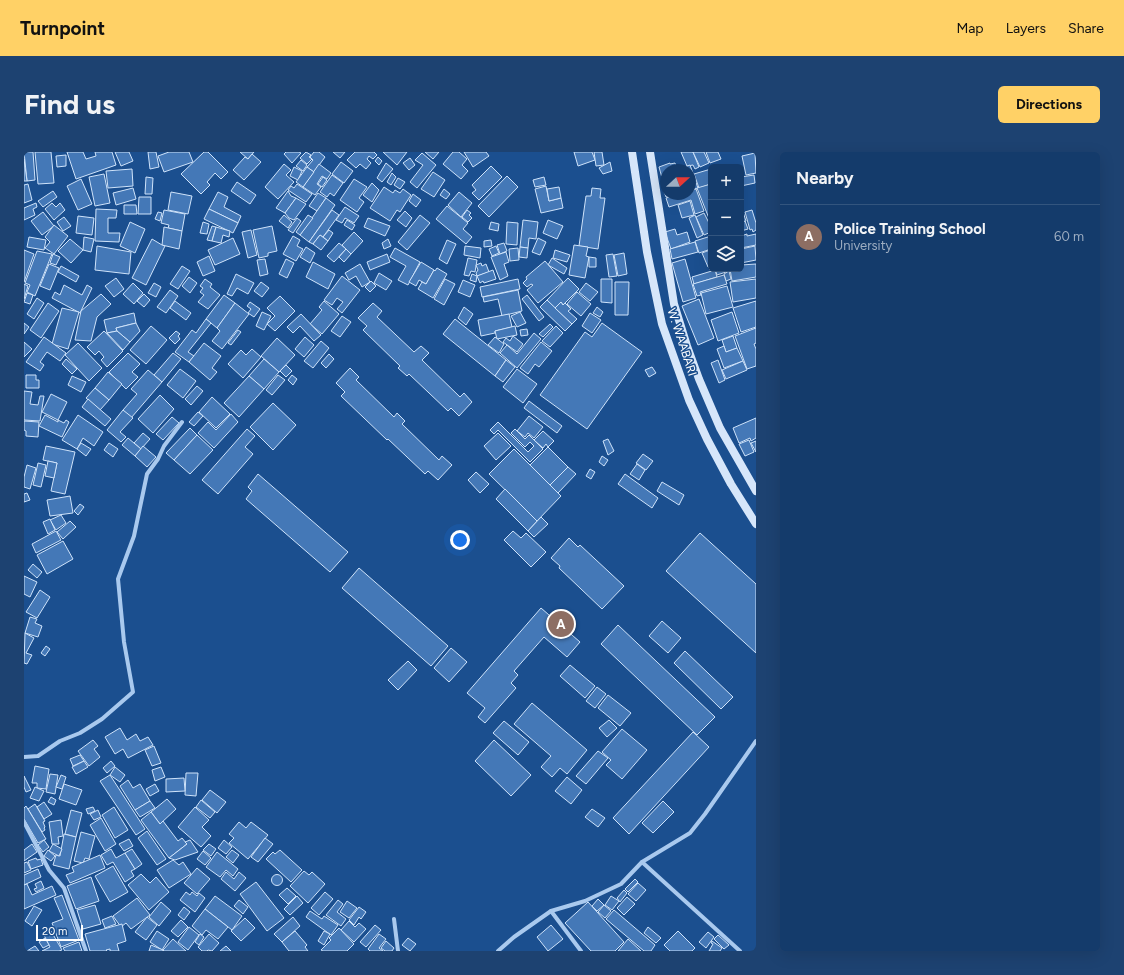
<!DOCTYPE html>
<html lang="en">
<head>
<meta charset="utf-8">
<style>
  body { margin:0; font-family:Figtree,sans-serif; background:#1d4271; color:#f1f3f6 }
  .controls { position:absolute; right:12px; top:12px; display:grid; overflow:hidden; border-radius:6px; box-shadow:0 4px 16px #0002 }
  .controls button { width:36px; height:36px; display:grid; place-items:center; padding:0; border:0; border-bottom:1px solid #33557e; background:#143b6b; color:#f1f3f6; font:20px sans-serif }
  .compass { position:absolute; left:636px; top:12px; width:36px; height:36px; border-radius:50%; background:#143b6b; box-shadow:0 4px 16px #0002; rotate:69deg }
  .scale { position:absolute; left:12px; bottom:10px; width:47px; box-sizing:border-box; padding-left:4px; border:2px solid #fff; border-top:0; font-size:11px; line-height:14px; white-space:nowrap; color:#fff; -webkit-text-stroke:3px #1b4f8f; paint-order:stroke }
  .you { position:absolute; left:436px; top:388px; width:14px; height:14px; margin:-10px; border:3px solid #fff; border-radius:50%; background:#1a73e8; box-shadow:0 0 0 6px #1a73e833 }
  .badge { display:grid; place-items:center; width:26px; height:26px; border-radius:50%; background:#ffd166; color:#fff; font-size:13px; font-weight:700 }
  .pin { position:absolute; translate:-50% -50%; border:2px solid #fff; box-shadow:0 1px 4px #0006 }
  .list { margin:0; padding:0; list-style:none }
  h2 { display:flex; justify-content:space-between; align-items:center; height:52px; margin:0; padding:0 16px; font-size:17px }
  h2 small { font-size:13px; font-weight:400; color:#9dadc1 }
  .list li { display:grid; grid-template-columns:26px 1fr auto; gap:12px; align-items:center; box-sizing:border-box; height:64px; padding:0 16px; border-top:1px solid #33557e }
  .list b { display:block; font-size:15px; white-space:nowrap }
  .list p { margin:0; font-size:13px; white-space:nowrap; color:#9dadc1 }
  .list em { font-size:13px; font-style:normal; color:#9dadc1 }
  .icon { flex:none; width:22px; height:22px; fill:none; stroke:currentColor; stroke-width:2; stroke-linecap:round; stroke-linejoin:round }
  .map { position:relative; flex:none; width:732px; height:799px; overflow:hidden; border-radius:6px }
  header { display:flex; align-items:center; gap:24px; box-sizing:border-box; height:56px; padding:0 20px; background:#ffd166; color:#111 }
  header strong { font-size:19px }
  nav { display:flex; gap:22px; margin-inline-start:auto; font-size:14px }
  .intro { display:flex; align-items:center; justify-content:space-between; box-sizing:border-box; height:96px; padding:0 24px }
  h1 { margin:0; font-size:28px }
  .button { padding:10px 18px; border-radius:6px; background:#ffd166; color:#111; font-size:14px; font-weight:700 }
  main { display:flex; gap:24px; padding:0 24px }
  aside { flex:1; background:#143b6b; border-radius:6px; box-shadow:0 4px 16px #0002 }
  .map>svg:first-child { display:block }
  .building { fill:#4478b7; stroke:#cfe3fa }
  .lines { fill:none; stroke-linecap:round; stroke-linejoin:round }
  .minor { stroke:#a9c9ee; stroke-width:4 }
  .secondary { stroke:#d6e6fa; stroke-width:8 }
  .labels { text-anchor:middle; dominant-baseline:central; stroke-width:3; stroke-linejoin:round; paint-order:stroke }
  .street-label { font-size:12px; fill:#fff; stroke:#1b4f8f }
</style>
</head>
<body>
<header>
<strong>Turnpoint</strong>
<nav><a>Map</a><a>Layers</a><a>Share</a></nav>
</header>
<div class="intro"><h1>Find us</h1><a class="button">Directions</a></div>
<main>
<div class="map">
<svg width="732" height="799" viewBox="0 0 732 799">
  <rect width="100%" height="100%" fill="#1b4f8f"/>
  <g class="building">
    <polygon points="0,0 9,0 11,28 3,29"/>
    <polygon points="11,0 27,0 30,31 14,32"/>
    <polygon points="43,0 59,0 62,7 72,4 71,0 88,0 92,13 52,27"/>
    <polygon points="91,0 105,0 109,9 97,14"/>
    <polygon points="124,0 132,0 135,15 126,17"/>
    <polygon points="145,0 165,0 169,10 140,20 134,4"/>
    <polygon points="180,0 184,0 204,20 197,27 191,21 183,30 186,33 177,42 157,22"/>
    <polygon points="216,0 230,0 224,7"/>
    <polygon points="262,0 275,0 277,1 268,11 260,2"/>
    <polygon points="282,0 287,3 285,5 288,7 283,12 276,6"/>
    <polygon points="290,0 295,0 301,5 290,20 283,15 289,8 286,5"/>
    <polygon points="309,0 321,0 316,6"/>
    <polygon points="331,0 350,0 353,3 349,7 345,4 343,7 347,11 342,17 336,12 332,16 323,8"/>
    <polygon points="359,0 383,0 373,13"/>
    <polygon points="401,0 415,0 409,7"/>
    <polygon points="429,0 435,0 443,7 438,13 444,19 437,27 419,12"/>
    <polygon points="440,0 462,0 465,4 449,15"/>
    <polygon points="550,0 568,0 571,8 554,14"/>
    <polygon points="570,0 578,0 580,13 572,14"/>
    <polygon points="657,0 669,0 675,15 671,17 669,13 663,14"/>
    <polygon points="669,0 680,0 685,11 676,15"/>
    <polygon points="682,0 694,0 697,7 686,11"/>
    <polygon points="398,1 412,13 393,36 386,30 399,13 391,8"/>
    <polygon points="731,1 732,21 722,23 718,4"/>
    <polygon points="228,2 237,10 220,28 209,18 221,5 224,7"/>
    <polygon points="42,3 42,14 33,15 32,4"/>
    <polygon points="354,5 358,9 355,13 351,9"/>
    <polygon points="386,6 391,13 385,18 379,11"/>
    <polygon points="0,7 3,29 0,29"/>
    <polygon points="277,8 283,13 279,19 272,14"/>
    <polygon points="317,10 329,19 320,31 308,22"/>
    <polygon points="586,10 588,19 579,22 575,16"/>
    <polygon points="362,11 369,17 358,30 353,26"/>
    <polygon points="646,11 646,12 651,11 653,18 642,18 642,33 640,33 635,15"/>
    <polygon points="260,12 267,18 262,23 270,30 254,47 241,35"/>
    <polygon points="295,12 307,21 303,27 298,24 293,32 297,35 291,43 279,35"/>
    <polygon points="666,13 670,24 666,25 666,18 657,18 659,17 658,16"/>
    <polygon points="467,14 478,25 455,48 448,41 452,38 448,33"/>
    <polygon points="270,15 278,19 274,28 266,24"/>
    <polygon points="283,15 290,20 279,35 272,30"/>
    <polygon points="108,17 109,34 84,36 82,19"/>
    <polygon points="687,17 687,32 675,36 670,22"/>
    <polygon points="409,20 421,28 410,45 397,37"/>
    <polygon points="368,21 372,25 367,33 363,30"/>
    <polygon points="80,22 86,51 71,54 65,25"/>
    <polygon points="308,23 319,31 310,44 306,41 303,45 296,40"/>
    <polygon points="730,23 731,31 717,34 717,25"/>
    <polygon points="483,24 494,35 465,65 454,54"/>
    <polygon points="122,25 129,26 128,42 121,42"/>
    <polygon points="299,25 303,28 298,35 294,32"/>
    <polygon points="520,25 522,33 511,35 509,28"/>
    <polygon points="670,25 674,36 666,38 666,26"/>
    <polygon points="374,26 381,30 376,37 370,33"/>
    <polygon points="57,27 68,52 54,58 43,34"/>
    <polygon points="330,27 343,35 335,46 340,50 333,60 316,48"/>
    <polygon points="213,30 232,43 226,52 207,39"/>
    <polygon points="348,31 355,38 348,50 339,43"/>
    <polygon points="4,32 8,48 0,51 0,33"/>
    <polygon points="273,32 288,42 282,50 264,38 267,34 270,36"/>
    <polygon points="687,32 687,69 686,69 673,36"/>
    <polygon points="642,33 642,42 653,42 642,45 638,34"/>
    <polygon points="522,34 525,49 537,46 539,56 517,61 511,37"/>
    <polygon points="360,35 369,41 371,38 376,41 379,37 387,43 376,60 373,58 366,69 346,56"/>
    <polygon points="535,35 537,46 525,49 523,37"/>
    <polygon points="109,36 112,47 92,53 89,41"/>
    <polygon points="568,36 577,37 576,46 581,46 574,97 555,94 562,44 567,44"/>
    <polygon points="420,37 426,42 422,47 416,43"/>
    <polygon points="672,37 680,59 671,62 667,48 645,55 642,46 656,42 666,42 666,39"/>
    <polygon points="29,39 33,45 19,55 14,49"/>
    <polygon points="264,39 267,44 272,46 261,61 252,56"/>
    <polygon points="147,40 168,44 164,62 144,58"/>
    <polygon points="194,40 204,45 200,55 217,64 214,71 185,57"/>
    <polygon points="435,40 448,51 437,65 424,53"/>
    <polygon points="294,41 302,46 293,59 285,54"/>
    <polygon points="389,42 397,48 392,55 385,49"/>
    <polygon points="115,45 127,45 127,62 114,62"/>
    <polygon points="272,46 282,52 270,68 265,66 261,61"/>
    <polygon points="302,46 311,53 285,90 276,83"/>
    <polygon points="666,49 670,63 658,66 654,53"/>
    <polygon points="12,51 13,55 9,57 11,63 0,68 0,56"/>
    <polygon points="28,51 32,55 36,51 41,58 30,68 21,57"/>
    <polygon points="100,53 112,53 113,62 100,62"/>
    <polygon points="423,54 444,71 439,77 448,85 442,92 412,67"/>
    <polygon points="321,55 335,64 330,71 321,66 318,71 312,68"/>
    <polygon points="72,57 93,58 92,66 84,66 84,81 96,81 95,90 71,89"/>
    <polygon points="185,57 214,71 209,81 180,67"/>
    <polygon points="140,58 161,62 158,79 144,76 145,73 137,71"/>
    <polygon points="308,58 315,63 299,85 296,83 289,92 285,90"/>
    <polygon points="443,58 447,61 445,63 448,66 444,70 438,65"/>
    <polygon points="728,58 732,71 732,78 729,80 728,77 726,78 721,60"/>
    <polygon points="381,59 388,66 382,75 373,68"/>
    <polygon points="19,60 30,74 18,83 7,69"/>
    <polygon points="134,60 138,61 136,69 131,67"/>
    <polygon points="717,60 719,60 722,69 717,71"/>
    <polygon points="680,61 687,75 687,80 680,83 672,65"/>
    <polygon points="260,63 268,70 264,76 255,69"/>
    <polygon points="284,63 289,66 276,83 272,80"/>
    <polygon points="396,63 406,71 383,98 374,90"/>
    <polygon points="671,63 679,83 673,86 665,66"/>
    <polygon points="54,64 70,66 68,83 52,81"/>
    <polygon points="40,65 47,74 39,79 33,70"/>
    <polygon points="273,66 277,69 269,81 264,78"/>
    <polygon points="344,66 366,74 361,84 340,75"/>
    <polygon points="323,68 331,73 328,78 320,73"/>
    <polygon points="499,68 514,70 512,87 505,86 504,96 496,95"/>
    <polygon points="524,68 539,74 533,87 519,81"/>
    <polygon points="721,69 724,77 717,79 717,71"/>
    <polygon points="106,70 121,77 111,101 96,94"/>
    <polygon points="179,70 185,72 183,82 176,81"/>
    <polygon points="467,70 475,72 474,79 465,77"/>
    <polygon points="483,70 494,71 493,93 482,92"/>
    <polygon points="30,73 44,84 30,102 21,96 26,90 21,85"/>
    <polygon points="188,74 192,75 188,89 183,88"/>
    <polygon points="248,74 253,99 244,101 244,104 235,106 229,78"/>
    <polygon points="140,75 158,79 155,97 138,93"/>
    <polygon points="192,75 206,79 205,85 199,83 197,91 188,89"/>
    <polygon points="651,77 653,83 663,80 666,90 647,97 641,80"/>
    <polygon points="227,78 233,103 224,106 218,80"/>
    <polygon points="305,78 309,81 304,89 299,85"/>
    <polygon points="330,80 339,89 327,102 318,93"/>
    <polygon points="723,82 723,84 732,82 732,93 717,96 717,84"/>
    <polygon points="296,83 304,89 297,98 289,92"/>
    <polygon points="269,84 276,88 273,94 279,97 272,109 259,102"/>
    <polygon points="687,84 687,97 675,101 671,89"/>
    <polygon points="5,85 22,88 20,98 3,95"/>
    <polygon points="60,85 70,87 67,100 59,98"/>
    <polygon points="209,86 216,102 191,113 184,98"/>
    <polygon points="514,86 522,90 516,103 508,100"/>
    <polygon points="46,87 59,98 47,111 34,99"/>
    <polygon points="128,87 138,93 141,94 122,133 108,126"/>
    <polygon points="364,87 367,94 360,97 358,91"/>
    <polygon points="423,88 432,92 423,112 415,107"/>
    <polygon points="467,88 468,94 460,95 460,89"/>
    <polygon points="671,90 674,100 648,107 646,97"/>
    <polygon points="315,91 322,97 310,110 303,104"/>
    <polygon points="480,91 483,99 476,102 473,93"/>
    <polygon points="550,93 564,95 562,104 565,105 561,126 545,123"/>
    <polygon points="73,94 107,100 105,122 71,118"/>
    <polygon points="441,94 457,96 456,106 440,103"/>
    <polygon points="472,94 475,101 468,104 465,97"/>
    <polygon points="731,94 732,108 717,111 717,97"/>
    <polygon points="282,95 291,101 286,111 276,105"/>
    <polygon points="496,95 504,96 503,106 495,105"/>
    <polygon points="371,96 396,110 384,133 374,128 382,114 366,105"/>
    <polygon points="494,96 495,108 486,109 485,97"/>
    <polygon points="322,97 327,102 320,110 315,105"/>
    <polygon points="0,98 10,102 0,130"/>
    <polygon points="531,98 546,103 543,110 529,106"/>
    <polygon points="686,98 687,103 687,117 689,117 686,118 685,115 684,115 678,101"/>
    <polygon points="13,99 28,102 11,144 3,140 6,133 1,131"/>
    <polygon points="482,100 485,110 480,112 484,124 476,128 467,105"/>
    <polygon points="600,101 603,122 594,124 590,103"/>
    <polygon points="29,102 36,105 32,113 26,111"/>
    <polygon points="363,102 366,110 346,118 343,110"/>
    <polygon points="589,102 593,124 585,125 582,103"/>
    <polygon points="185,104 191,119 179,124 173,110"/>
    <polygon points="565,105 572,106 572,115 565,115"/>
    <polygon points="444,106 453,108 451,120 447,119 445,124 440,123"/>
    <polygon points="528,106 543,116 540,122 524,113"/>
    <polygon points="241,107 244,122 236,124 233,108"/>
    <polygon points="262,107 270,111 263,126 255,122"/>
    <polygon points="661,107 672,146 659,150 648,111"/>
    <polygon points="521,109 539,130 514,151 503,138 509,133 507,132 503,135 499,131 503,127 502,125"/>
    <polygon points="289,110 311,122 304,137 282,125"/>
    <polygon points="397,110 410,118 402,132 395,128 392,134 385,130"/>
    <polygon points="457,111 458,114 462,112 465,120 453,124 452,121 454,118 452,113"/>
    <polygon points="25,112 35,116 26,138 16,134"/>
    <polygon points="336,112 346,130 338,135 332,124 325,128 321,121"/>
    <polygon points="732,112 732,125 708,129 706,117 717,117 717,113"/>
    <polygon points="37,114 55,124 52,130 34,120"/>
    <polygon points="158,114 166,119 154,137 146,132"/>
    <polygon points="413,116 423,122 409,146 394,137 398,130 402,132 410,118 411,119"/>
    <polygon points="691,117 701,117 702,120 693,123"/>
    <polygon points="469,118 472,127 460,131 459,129 456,131 453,124"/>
    <polygon points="691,118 693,125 670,132 668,125"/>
    <polygon points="705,119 707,127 702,129 700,122"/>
    <polygon points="355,121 368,129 362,138 350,131"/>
    <polygon points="212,122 230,131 224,142 213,136 208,144 203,142"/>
    <polygon points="448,122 453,124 452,130 446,128"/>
    <polygon points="700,123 703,132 676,140 677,143 673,144 669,132"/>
    <polygon points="318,124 336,138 318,161 313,157 319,150 313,146 308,153 300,148"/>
    <polygon points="165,125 173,131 166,141 158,134"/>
    <polygon points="92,126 100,137 90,145 81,134"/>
    <polygon points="544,126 555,137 539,153 537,150 531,156 523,148"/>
    <polygon points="181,127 188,132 186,135 196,143 184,157 174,150 180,143 176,140 179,136 176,134"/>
    <polygon points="421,127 431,132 420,153 410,147"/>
    <polygon points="494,127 496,137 458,145 456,135"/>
    <polygon points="577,127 588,127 588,151 577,150"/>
    <polygon points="732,127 732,146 709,150 706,130"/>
    <polygon points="439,128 451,133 446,145 434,140"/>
    <polygon points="347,129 352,134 346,140 341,135"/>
    <polygon points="237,130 245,136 238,145 230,139"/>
    <polygon points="591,130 605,130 604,163 591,163"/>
    <polygon points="109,131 119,141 110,152 99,142"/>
    <polygon points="130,131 137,135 132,145 124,141"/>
    <polygon points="562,131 574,140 566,149 555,140"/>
    <polygon points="0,132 4,134 0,147"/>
    <polygon points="40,133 58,143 63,133 68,136 56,161 28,146 31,140 36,143"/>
    <polygon points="703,134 709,155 682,162 677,141"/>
    <polygon points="146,138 154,144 142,161 133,155"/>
    <polygon points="494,138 498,159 478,164 474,147 460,150 459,145"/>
    <polygon points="553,140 567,152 557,164 543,152"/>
    <polygon points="3,141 9,143 6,152 0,150"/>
    <polygon points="77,142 87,152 73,165 67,189 51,188 57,159"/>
    <polygon points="120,142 126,148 120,155 113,149"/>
    <polygon points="200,143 211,151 193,176 182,167"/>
    <polygon points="503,143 520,165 515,169 498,147"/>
    <polygon points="256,144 271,159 251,179 243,172 251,164 243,156"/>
    <polygon points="13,146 20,151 10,167 3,162"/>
    <polygon points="675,147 690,186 674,193 658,154"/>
    <polygon points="523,148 548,172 541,179 516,155"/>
    <polygon points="151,149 167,161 162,168 146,156"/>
    <polygon points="300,149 315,162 298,182 286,172 298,158 295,155"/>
    <polygon points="732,149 732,175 717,180 709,156"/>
    <polygon points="226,150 236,157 230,165 224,161 227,157 223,154"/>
    <polygon points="537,150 539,153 541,151 547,157 544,159 553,167 548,172 531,156"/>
    <polygon points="24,151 35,159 17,186 6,178"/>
    <polygon points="211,151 225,162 198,197 188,189 196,179 193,176"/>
    <polygon points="349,151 358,159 353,165 390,200 397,194 405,201 398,208 436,245 440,241 448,250 435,264 427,256 424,259 385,222 383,224 374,216 376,214 339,178 343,174 334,166"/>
    <polygon points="440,155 449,162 442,173 434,166"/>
    <polygon points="573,155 579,160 576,165 569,161"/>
    <polygon points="38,156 55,160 44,197 28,192"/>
    <polygon points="238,160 247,164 240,178 232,174"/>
    <polygon points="496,160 502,171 493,175 487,164"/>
    <polygon points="708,160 715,181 694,189 687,168"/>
    <polygon points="110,161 112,171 92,176 93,179 83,181 80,168"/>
    <polygon points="566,161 577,168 568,181 558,174"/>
    <polygon points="277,162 297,183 290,189 276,174 269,181 263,175"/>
    <polygon points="485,162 488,175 471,179 471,181 457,184 454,168"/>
    <polygon points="318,164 327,170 316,185 307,179"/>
    <polygon points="182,167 187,171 164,200 170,204 165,210 151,200 168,178 172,181"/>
    <polygon points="431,167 482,208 471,224 419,182"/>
    <polygon points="0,171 5,175 0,182"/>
    <polygon points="112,171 116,179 106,190 93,179 92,176"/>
    <polygon points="578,171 618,200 563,277 516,243 561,180 568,185"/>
    <polygon points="526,172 529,175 519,185 515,182"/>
    <polygon points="127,174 143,188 122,212 106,198"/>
    <polygon points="491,174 493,183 473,187 471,179"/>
    <polygon points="532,174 539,181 526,195 518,189"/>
    <polygon points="732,176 732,191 730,192 732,197 732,214 723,217 711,184"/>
    <polygon points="503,177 504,183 497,184 496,178"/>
    <polygon points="214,178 217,180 207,193 204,191"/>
    <polygon points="80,179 99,199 83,215 77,208 80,205 75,199 71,203 63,195"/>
    <polygon points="93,179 106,190 99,198 83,181"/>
    <polygon points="152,179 156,182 154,184 156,187 151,192 145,186"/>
    <polygon points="510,181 517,187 493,216 476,201 483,193 493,202"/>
    <polygon points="489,184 499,192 493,200 479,190 482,186 486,189"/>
    <polygon points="709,184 713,196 702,200 698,188"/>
    <polygon points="20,185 42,201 36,209 23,200 16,210 20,213 16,219 2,210"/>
    <polygon points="281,185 290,193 280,205 271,197"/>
    <polygon points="471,185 480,192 475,201 464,193"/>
    <polygon points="253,186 271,203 255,220 237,204"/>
    <polygon points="297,189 305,196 289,216 280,209"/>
    <polygon points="0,190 8,197 0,205"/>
    <polygon points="517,190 528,199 515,215 511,212 504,222 496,216"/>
    <polygon points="54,191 78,216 65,229 41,203"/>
    <polygon points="180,191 197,204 188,216 193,220 186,228 165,210"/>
    <polygon points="700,194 702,200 713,196 719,209 700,216 693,197"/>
    <polygon points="228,197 237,205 219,226 204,212 217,198 222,203"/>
    <polygon points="104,201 116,212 108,220 114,225 102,237 85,220"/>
    <polygon points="149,201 157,207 138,230 130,223"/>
    <polygon points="305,202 310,207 302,216 297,211"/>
    <polygon points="42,207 53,217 48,222 38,212"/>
    <polygon points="240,207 255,220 240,237 225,224"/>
    <polygon points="482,208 491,215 479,230 471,224"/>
    <polygon points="694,208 701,228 695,231 687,211"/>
    <polygon points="719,209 723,218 702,227 698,218"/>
    <polygon points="262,213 268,219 262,225 256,219"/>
    <polygon points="628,215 632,221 625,225 621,218"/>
    <polygon points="326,216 335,225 332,228 370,265 373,261 381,269 378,272 415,308 418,304 428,313 414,328 404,319 401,322 364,287 363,288 317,244 321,240 312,231"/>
    <polygon points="156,217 172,229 159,246 143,233"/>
    <polygon points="493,217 513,232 499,251 479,235"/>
    <polygon points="124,218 138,230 107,266 99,258 113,242 107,237"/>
    <polygon points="84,220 98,232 85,248 71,236"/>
    <polygon points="2,223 12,223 12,228 15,228 15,236 2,236"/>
    <polygon points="254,223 261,228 248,243 242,238"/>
    <polygon points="268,223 273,227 269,233 264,228"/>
    <polygon points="48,224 62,230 57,240 44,233"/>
    <polygon points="225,224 240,237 215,265 200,251"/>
    <polygon points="173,234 179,239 167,253 161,247"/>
    <polygon points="71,236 85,248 76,258 62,246"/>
    <polygon points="0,239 8,240 6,252 14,253 16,244 20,244 16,269 0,268"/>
    <polygon points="27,242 43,250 34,268 18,260"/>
    <polygon points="136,243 150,257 129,281 114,267"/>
    <polygon points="188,245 206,262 192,276 175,260"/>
    <polygon points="64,247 87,267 81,274 58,255"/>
    <polygon points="505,249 538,274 533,281 500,256"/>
    <polygon points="249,251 272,273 249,298 226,275"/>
    <polygon points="99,258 109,266 96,280 102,285 97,290 83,278"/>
    <polygon points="174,260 179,264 170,274 165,270"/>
    <polygon points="207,262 214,270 190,296 174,281 184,270 192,278"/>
    <polygon points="21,263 34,270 34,268 40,271 42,268 45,270 38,285 15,274"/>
    <polygon points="54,263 79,280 70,294 59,286 53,297 38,288"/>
    <polygon points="505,264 519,275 510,286 504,281 501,285 493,279"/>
    <polygon points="148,265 155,271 139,288 132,282"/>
    <polygon points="732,266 732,286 727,289 726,286 715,291 709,276"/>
    <polygon points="0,269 15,270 14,285 2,284 2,279 0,278"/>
    <polygon points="474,270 504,300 510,294 506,290 501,295 487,281 491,277 501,287 505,283 519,297 506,310 474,278 470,282 466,278"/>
    <polygon points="166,276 173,283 150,308 142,301"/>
    <polygon points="223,277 231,284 221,295 229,302 194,342 178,328"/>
    <polygon points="519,279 530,289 524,295 522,292 519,296 510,288"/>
    <polygon points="119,281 126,287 117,297 110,291"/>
    <polygon points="474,281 487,294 472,308 460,294"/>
    <polygon points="173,283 189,298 166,322 150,308"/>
    <polygon points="104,286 117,297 111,304 98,293"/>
    <polygon points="584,287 590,299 584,303 579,289"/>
    <polygon points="725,288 730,300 721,304 715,292"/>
    <polygon points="732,289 732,300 727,291"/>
    <polygon points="57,291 67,297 62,304 53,297"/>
    <polygon points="85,291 94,297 89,305 80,298"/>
    <polygon points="22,294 51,300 41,342 27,339 33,311 19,308"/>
    <polygon points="119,294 132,305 123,315 111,304"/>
    <polygon points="524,295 544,315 526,333 506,313"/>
    <polygon points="490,297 537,344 513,369 465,322"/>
    <polygon points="619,302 629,309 622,318 612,311"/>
    <polygon points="578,304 584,308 580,314 575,310"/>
    <polygon points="24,309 33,311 30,326 21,324"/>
    <polygon points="14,311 22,313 17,335 9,333"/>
    <polygon points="613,312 621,318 615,328 606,322"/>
    <polygon points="3,313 12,316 6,337 0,335 0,325"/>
    <polygon points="544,315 552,322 534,341 526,333"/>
    <polygon points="566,317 571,320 567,327 562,324"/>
    <polygon points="452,320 465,332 456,341 444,328"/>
    <polygon points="234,322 324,400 306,420 222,347 228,339 224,335"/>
    <polygon points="601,322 634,346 628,356 594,332"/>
    <polygon points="638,330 660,343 655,353 633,339"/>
    <polygon points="481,337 513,369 504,379 472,347"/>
    <polygon points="3,341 6,348 0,350 0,342"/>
    <polygon points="46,344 49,361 26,364 23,348"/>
    <polygon points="56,352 60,355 54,363 50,359"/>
    <polygon points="37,363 42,371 32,378 26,368"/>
    <polygon points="517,365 524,372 510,385 504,379"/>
    <polygon points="26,367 31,378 24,382 19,370"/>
    <polygon points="46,369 52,375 39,387 33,380"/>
    <polygon points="32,379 37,388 12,401 8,392"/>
    <polygon points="489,379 497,386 502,381 522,400 507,415 480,388"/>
    <polygon points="676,381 732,432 732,501 642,419"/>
    <polygon points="545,386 554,395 556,393 600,434 578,457 535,416 536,414 527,406"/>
    <polygon points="39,389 49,407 23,422 13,403"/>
    <polygon points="9,412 18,420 13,426 4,418"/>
    <polygon points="335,416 424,494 407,514 318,436"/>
    <polygon points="0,424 13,430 6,445 0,442"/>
    <polygon points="16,438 26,445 13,466 2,460"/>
    <polygon points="517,456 556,490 543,505 520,485 490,519 494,523 487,531 492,536 461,571 454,565 461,556 443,541"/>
    <polygon points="6,465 13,467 11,471 18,474 14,485 1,481"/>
    <polygon points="638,469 657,486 644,501 625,484"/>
    <polygon points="594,473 691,565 673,583 577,492"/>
    <polygon points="1,481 10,486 2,501 8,503 3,512 0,511"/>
    <polygon points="22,494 26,497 21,504 17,501"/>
    <polygon points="427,496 443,510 425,530 410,516"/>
    <polygon points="661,499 709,545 697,557 650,511"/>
    <polygon points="384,509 393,518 374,538 364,528"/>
    <polygon points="546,513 571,534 561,546 536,524"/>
    <polygon points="573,535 582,542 571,556 562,549"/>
    <polygon points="584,543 607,561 596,574 574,556"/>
    <polygon points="508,551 563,598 543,622 536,616 528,625 517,615 527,604 490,572"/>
    <polygon points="585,568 593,576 583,585 575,576"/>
    <polygon points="480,569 505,590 494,603 469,581"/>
    <polygon points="96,576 103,588 112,582 116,589 124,585 129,593 104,606 99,597 91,602 81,585"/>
    <polygon points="598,577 623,598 598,627 582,613 587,608 578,600"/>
    <polygon points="669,580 685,595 605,682 589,666"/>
    <polygon points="69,588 74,594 70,597 76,605 65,614 54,599"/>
    <polygon points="470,588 507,623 487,644 451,609"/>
    <polygon points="130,594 137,611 128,614 121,598"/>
    <polygon points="574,599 584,606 562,632 552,624"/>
    <polygon points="56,603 60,609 49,614 46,607"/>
    <polygon points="60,609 64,615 52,622 48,615"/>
    <polygon points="87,609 91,614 83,621 79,616"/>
    <polygon points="11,614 25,617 22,637 13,636 13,631 8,631"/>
    <polygon points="91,615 101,623 96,630 86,623"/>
    <polygon points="137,615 141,625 131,629 128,618"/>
    <polygon points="162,621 174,621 172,644 161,643"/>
    <polygon points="26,622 34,623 31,642 22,640"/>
    <polygon points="37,623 42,625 38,637 32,635"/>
    <polygon points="86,623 121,677 112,683 76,629"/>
    <polygon points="0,624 7,638 2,640 0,635"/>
    <polygon points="543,625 558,638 547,652 531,639"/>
    <polygon points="160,626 161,639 142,640 142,627"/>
    <polygon points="104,628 109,636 116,632 126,649 111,658 96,634"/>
    <polygon points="40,632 58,638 52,653 35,647"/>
    <polygon points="131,632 135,639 126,644 122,637"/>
    <polygon points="11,635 20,639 15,649 6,646"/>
    <polygon points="186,638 202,650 193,661 178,648"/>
    <polygon points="27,645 32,648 30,653 24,650"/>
    <polygon points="143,647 152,657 136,672 127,660"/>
    <polygon points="177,648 191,660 186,666 172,655"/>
    <polygon points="126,649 131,656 116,665 111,658"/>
    <polygon points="639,649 650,660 629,681 618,671"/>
    <polygon points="20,650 28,662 20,667 13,655"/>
    <polygon points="11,652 21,669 19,670 21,675 20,676 21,678 18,680 4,657"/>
    <polygon points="2,654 22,687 14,691 0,667 0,656"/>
    <polygon points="69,655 71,659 64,662 62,657"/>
    <polygon points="90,655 104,678 91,686 78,663"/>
    <polygon points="171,655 185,668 178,675 187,684 177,695 154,675"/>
    <polygon points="568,657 581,666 574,675 561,665"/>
    <polygon points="47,658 58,661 52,685 41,682"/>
    <polygon points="74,658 77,665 70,668 66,662"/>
    <polygon points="127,660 136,672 139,669 154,689 158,686 163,692 145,706 117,668"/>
    <polygon points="77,666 92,692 81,699 66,673"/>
    <polygon points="37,668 39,684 34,685 35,692 28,692 25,670"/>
    <polygon points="215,670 222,676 227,670 244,683 224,707 205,691 210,686 205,682"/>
    <polygon points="123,679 142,707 133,713 114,686"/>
    <polygon points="57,680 71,684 65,707 61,706 59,711 50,709"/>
    <polygon points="40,682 52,685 45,717 29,713 32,703 36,704"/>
    <polygon points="241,686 249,692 234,710 227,705"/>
    <polygon points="105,687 109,694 100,699 95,692"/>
    <polygon points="20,688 25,695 19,700 14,693"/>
    <polygon points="166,688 174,700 151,708 145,706 163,692 161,690"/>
    <polygon points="200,688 208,695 202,702 194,696"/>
    <polygon points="8,692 13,700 0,709 0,698"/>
    <polygon points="29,692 38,697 35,704 25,699"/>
    <polygon points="185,692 192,697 187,704 179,698"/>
    <polygon points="87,697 92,706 101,701 111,717 107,719 110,724 101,730 89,710 83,713 77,703"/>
    <polygon points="108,697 118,712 111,717 101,701"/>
    <polygon points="24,698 31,704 27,709 20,704"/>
    <polygon points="208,698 215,703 209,711 202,705"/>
    <polygon points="256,698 278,718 267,730 242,707 249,700 251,702"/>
    <polygon points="179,699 187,706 181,713 173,707"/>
    <polygon points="193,700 214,717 209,724 202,718 196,725 182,715"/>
    <polygon points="76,703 81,716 46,731 42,723 50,720 48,715"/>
    <polygon points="12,706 13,708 17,707 19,713 7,717 4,709"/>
    <polygon points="149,708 155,713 159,710 167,722 145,736 133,718"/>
    <polygon points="3,710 7,718 0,721 0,711"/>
    <polygon points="89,714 104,740 86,750 71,724"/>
    <polygon points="173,716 186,727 173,742 160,731"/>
    <polygon points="14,717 17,725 0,733 0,723"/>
    <polygon points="280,719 285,723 288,720 301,732 284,751 266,734"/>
    <polygon points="202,720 210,727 215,720 222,726 211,739 197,727"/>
    <polygon points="117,722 126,731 132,725 145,740 125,758 104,733"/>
    <circle cx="253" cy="728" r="5.5"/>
    <polygon points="67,725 75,749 52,757 43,734"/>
    <polygon points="611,727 614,730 604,740 601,737"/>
    <polygon points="17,729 20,736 12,740 10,737 13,736 11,732"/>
    <polygon points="232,730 260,766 243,779 216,742"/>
    <polygon points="614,731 622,738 612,749 604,742"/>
    <polygon points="3,732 8,743 28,734 32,743 0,757 0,733"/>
    <polygon points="263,736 272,744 264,752 255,743"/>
    <polygon points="600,738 603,741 596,750 593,746"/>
    <polygon points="162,740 166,743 168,740 173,744 175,741 181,746 171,760 156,748"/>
    <polygon points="301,740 309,747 295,763 287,756"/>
    <polygon points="38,743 55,788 37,795 28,771 39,767 30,746"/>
    <polygon points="191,744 218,764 208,778 181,757"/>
    <polygon points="273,744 279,751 266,763 260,757"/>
    <polygon points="587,744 595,749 588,758 581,753"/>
    <polygon points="603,745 611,752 600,763 593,756"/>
    <polygon points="113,746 126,763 107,777 102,771 97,775 89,764"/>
    <polygon points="574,747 580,753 573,759 568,754"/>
    <polygon points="215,748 224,755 219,762 210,754"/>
    <polygon points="314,748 319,752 313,760 322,767 317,774 302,763"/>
    <polygon points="323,749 333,756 325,766 316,760"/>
    <polygon points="137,750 147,759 135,774 125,765"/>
    <polygon points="564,750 600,790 591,799 567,799 541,771"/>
    <polygon points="71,753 77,772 59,777 53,758"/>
    <polygon points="580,753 587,759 581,766 574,760"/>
    <polygon points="10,754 18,758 8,774 1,769"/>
    <polygon points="160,755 166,760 160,768 154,763"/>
    <polygon points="335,755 342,760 337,767 335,765 330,773 325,768"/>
    <polygon points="181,757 204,775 194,787 182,778 178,783 168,774"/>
    <polygon points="590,758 631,793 627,799 620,799 582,767"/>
    <polygon points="286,759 298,767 300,764 314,773 307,783 282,765"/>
    <polygon points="88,764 92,772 81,776 78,768"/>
    <polygon points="123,765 133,773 122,788 111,780"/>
    <polygon points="269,765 276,774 258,790 250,782"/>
    <polygon points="221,766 231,776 217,789 207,779"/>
    <polygon points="157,768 164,775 154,785 147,779"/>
    <polygon points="325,769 331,775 335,771 342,777 330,790 317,778"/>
    <polygon points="98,772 102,789 93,792 95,799 86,799 86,797 82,798 83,799 66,799 61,782"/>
    <polygon points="351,773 357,778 342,795 336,790"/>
    <polygon points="527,773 539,787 524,799 513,785"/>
    <polygon points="165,775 175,783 164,798 154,790"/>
    <polygon points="624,775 637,786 632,791 620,781"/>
    <polygon points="315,776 330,792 323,799 299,799 297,798 307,788 305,786"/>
    <polygon points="27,779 38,798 35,799 18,799 26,795 20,783"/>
    <polygon points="133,779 145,787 138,798 126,790"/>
    <polygon points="271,779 283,793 281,795 284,799 265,799 258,790"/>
    <polygon points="300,779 306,782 300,793 294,789"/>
    <polygon points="654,779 671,796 668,799 646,799 640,793"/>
    <polygon points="684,780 690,785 682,796 675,790"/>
    <polygon points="176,782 180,785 175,793 171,790"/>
    <polygon points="185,782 195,791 188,799 184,798 183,799 178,799 174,795"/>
    <polygon points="355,782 362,787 355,796 359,799 346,799 344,797"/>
    <polygon points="694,783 705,793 700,797 690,787"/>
    <polygon points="21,786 25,793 19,796 15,790"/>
    <polygon points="384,786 392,792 386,799 378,793"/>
    <polygon points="149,787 162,799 140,799 139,798"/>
    <polygon points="604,787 617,799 594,799"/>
    <polygon points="362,789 370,796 368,799 361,799 357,796"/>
    <polygon points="688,789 698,796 696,799 685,799 689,792 687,791"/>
    <polygon points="55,790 58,799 41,799 39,796"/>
    <polygon points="127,793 139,798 139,799 125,799"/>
    <polygon points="11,794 15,799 3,799"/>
    <polygon points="202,794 207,799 196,799"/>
  </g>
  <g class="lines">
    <g class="minor">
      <polyline points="0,605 14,604 36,589 56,581 78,567 109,540 100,490 94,427 110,384 123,322 134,307 140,294 158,270"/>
      <polyline points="0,670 25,718 40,736 62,799"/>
      <polyline points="618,710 716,799"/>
      <polyline points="527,759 557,799"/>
      <polyline points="370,767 374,799"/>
      <polyline points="474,799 490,785 527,759 561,749 597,732 618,710 666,681 681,662 732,589"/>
    </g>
    <g class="secondary">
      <polyline points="608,0 623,100 638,172 665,248 683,287 707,332 732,372"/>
      <polyline points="626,0 650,152 663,194 675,227 696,276 732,339"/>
    </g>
  </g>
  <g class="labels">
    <g class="street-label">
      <text transform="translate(658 190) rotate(72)">W. WAABARI</text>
    </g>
  </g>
</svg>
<div class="controls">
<button>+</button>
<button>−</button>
<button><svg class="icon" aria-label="layers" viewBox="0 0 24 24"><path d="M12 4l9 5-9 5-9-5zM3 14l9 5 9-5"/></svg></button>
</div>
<svg class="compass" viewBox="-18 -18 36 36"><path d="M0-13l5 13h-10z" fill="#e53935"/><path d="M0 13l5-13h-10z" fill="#9dadc1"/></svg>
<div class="scale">20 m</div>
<div class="you"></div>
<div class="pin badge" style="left:537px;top:472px;background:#8d6e63">A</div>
</div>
<aside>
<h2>Nearby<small></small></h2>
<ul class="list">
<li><span class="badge" style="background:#8d6e63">A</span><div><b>Police Training School</b><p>University</p></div><em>60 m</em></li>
</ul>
</aside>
</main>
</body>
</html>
